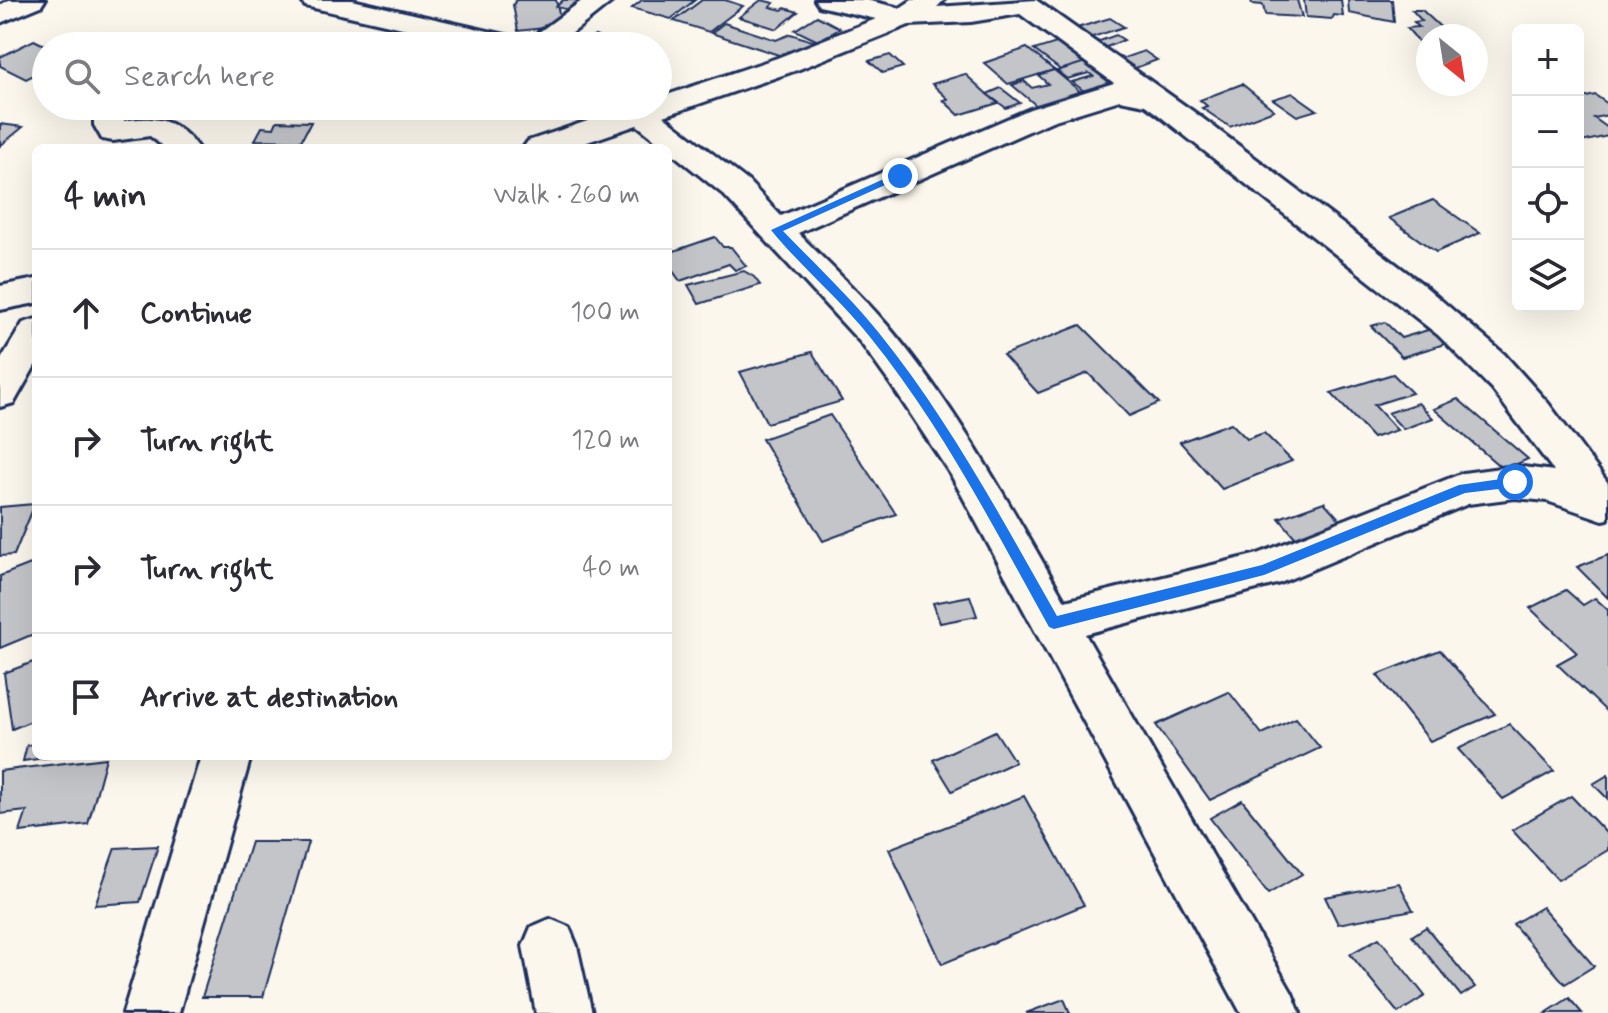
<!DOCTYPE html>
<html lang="en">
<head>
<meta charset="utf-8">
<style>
  body { margin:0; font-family:Mynerve,sans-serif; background:#f2f2f3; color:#2b2b33 }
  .controls { position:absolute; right:24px; top:24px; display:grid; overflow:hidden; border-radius:12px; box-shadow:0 8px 32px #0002 }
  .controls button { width:72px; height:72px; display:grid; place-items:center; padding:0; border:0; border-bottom:2px solid #e1e1e2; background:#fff; color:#2b2b33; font:40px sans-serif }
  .compass { position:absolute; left:1416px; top:24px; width:72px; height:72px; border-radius:50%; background:#fff; box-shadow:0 8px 32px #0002; rotate:150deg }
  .stop { position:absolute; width:24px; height:24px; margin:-18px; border:6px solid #1a73e8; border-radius:50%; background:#fff }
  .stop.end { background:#1a73e8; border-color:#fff; box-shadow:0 2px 8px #0008 }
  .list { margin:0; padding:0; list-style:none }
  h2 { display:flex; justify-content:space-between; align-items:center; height:104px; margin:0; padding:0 32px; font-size:34px }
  h2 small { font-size:26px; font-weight:400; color:#7c7c81 }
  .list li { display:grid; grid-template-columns:52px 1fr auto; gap:24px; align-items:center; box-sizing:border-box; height:128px; padding:0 32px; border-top:2px solid #e1e1e2 }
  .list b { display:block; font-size:30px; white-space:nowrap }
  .list em { font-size:26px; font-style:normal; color:#7c7c81 }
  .icon { flex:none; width:44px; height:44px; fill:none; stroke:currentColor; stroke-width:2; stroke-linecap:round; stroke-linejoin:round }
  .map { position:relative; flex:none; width:1608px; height:1013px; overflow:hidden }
  .search { position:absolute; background:#fff; box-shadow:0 8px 32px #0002; left:32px; top:32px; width:640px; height:88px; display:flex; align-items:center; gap:20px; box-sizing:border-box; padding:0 28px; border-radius:44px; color:#7c7c81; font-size:30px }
  .panel { position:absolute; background:#fff; box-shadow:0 8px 32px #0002; left:32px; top:144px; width:640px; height:616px; border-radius:12px }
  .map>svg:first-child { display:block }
  .building { fill:#c3c5c9; stroke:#1b2f5e; stroke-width:2 }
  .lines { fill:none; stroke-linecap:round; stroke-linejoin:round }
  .minor-casing { stroke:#1b2f5e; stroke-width:6 }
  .minor { fill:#fbf7ec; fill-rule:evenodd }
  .route { fill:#1a73e8 }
</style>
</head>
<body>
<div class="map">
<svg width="1608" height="1013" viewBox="0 0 1608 1013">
  <rect width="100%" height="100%" fill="#fbf7ec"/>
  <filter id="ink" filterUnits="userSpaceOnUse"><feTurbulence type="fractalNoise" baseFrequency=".0125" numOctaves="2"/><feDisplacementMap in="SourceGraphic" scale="16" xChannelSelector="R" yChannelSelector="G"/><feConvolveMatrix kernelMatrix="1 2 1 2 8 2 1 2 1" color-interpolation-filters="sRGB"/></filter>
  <g filter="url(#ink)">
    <g class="building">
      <polygon points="516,0 556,0 562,26 518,31 513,5"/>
      <polygon points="563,0 586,0 575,11 556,7"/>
      <polygon points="642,0 695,0 671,19 632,8"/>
      <polygon points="702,0 725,0 743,6 709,32 674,21"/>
      <polygon points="761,0 774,3 770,7 782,10 785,8 798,12 777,29 739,17"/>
      <polygon points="1251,0 1297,0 1302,17 1265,15 1263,5 1252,4"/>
      <polygon points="1304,0 1341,0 1343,16 1334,15 1332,19 1306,17"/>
      <polygon points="1348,0 1392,0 1394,22 1349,13"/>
      <polygon points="1412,10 1422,10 1450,36 1428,36 1428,40 1418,41 1407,28 1419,27 1414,22 1422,21"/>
      <polygon points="817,16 840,28 818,41 795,30"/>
      <polygon points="1110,18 1124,27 1080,41 1067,31"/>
      <polygon points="724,23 776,40 791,34 815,42 794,60 711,33"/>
      <polygon points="1116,35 1124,40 1104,48 1121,59 1144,51 1157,60 1122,73 1083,47"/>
      <polygon points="595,36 617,46 591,46 589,40"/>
      <polygon points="34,40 44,45 52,40 63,46 46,46 46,69 26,79 0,66 0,57"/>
      <polygon points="1066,40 1094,60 1062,71 1034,50"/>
      <polygon points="1027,48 1054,70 1008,84 984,63"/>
      <polygon points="890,55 903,67 883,73 869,61"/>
      <polygon points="1095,59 1121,80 1084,91 1072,82 1093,76 1089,73 1067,79 1057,71"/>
      <polygon points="1054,70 1082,93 1038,107 1012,85 1024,81 1032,88 1048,84 1038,75"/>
      <polygon points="965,74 987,94 998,103 959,115 943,100 948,99 932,84"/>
      <polygon points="1242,84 1274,110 1230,127 1202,108 1207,106 1200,100"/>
      <polygon points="1001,88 1020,103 1006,108 987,94"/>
      <polygon points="1293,93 1317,110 1297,116 1273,99"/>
      <polygon points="1595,95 1608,104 1608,115 1594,118 1608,128 1608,136 1582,142 1578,139 1578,99"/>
      <polygon points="277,121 311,122 301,141 255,140 262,127 274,128"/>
      <polygon points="0,124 23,127 0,146"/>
      <polygon points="1433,200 1480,233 1436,252 1389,218"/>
      <polygon points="715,237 723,247 731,247 746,266 735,270 729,264 680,281 668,264 668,253"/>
      <polygon points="744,271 754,277 760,285 699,304 688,285"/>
      <polygon points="1407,310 1461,339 1402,357 1371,326 1385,322 1401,338 1428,330"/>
      <polygon points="1081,325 1159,403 1129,416 1088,373 1038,393 1003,355"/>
      <polygon points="812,352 842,401 767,423 740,372"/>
      <polygon points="1393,374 1412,393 1374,405 1397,430 1373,438 1331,393"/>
      <polygon points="1458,399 1528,459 1504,470 1434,409"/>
      <polygon points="1418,403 1433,418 1403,429 1388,413"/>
      <polygon points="830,415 896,514 823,541 762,439"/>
      <polygon points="1231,423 1247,439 1264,433 1292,461 1222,489 1180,442"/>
      <polygon points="1324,502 1345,525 1299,542 1279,518"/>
      <polygon points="35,504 14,555 0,556 0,507"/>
      <polygon points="1608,555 1608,598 1577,567"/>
      <polygon points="36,562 36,633 0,648 0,576"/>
      <polygon points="1566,590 1583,605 1595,598 1608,610 1608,713 1557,664 1577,653 1530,608"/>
      <polygon points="970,596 977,616 940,623 933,603"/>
      <polygon points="1440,650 1495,714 1430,741 1377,675"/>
      <polygon points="36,661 36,719 12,729 4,673"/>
      <polygon points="1229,692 1262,734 1296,718 1320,748 1210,800 1156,725"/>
      <polygon points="1509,724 1554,771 1503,799 1458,749"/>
      <polygon points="995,731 1015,762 952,791 933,760"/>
      <polygon points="36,744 36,756 59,756 23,761 27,745"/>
      <polygon points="106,758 88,824 20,832 27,811 0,814 0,771"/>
      <polygon points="1608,775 1608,799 1593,784"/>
      <polygon points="1024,796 1084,905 942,964 889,849"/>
      <polygon points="1571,796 1608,835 1608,850 1558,880 1512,830"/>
      <polygon points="1242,800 1302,874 1268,894 1210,818"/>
      <polygon points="251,842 308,842 263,997 202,997"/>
      <polygon points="158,846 140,902 95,905 115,848"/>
      <polygon points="1399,883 1413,910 1338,924 1325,897"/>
      <polygon points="1542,907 1594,966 1565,984 1513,924"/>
      <polygon points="1426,927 1475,987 1461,996 1412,936"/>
      <polygon points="1379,938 1425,996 1398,1013 1350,954"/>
      <polygon points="1569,998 1582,1013 1546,1013"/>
      <polygon points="1064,999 1070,1013 1026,1013"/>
    </g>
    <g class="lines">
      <defs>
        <g id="minor">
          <polygon points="9,0 45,0 41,6 0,23 0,5"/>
          <polygon points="301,0 352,0 528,40 583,0 614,0 556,46 482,46 305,6"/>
          <path d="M815 0H866L900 8 912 0H944L937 7 1036 0 1198 115 1421 283 1504 354 1548 403 1608 483V519L1603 520 1547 501 1515 498 1468 504 1280 583 1085 634 1292 993 1300 1013H1241L951 475 892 386 861 343 724 195 637 125 570 148H523L528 141 620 110 617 106H658V98L777 58 876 19 819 6ZM1020 14 1114 83 1030 109 781 216 748 181 664 116 797 70 909 25 971 22ZM1120 100 1145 105 1156 113 1438 335 1492 389 1554 471 1515 466 1463 473 1258 554 1065 601C1011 507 958 409 887 325 860 293 828 264 798 233L1052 121Z"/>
          <path d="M94 106H124V121C156 115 178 120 198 148H165L150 136 113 141 102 139 94 125Z"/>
          <polygon points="36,279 36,303 0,310 0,286"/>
          <polygon points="36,319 36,364 14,403 0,407 0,361 23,323"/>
          <polygon points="201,756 251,756 179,1013 123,1013"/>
          <polygon points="550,919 569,927 577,946 592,1013 536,1013 523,946 531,927"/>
        </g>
      </defs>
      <use href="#minor" class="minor-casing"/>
      <use href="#minor" class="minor"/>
    </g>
  </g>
  <path class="route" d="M897 173 905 176 783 231C815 264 850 297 879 333 949 420 1002 519 1057 616L1262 565 1459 485 1515 477 1521 482 1515 487 1465 493 1264 575 1054 629 1049 627C994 528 942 426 870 337 840 299 802 268 771 230Z"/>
</svg>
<div class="controls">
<button>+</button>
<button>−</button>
<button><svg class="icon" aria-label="locate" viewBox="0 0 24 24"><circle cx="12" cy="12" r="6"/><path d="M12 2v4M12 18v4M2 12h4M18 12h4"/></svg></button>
<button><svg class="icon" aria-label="layers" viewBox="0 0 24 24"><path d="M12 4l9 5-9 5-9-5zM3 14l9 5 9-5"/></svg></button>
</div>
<svg class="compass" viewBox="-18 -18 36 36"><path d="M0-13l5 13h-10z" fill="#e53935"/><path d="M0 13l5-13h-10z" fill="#7c7c81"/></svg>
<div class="stop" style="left:1515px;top:482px"></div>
<div class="stop end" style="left:900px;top:176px"></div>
<div class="search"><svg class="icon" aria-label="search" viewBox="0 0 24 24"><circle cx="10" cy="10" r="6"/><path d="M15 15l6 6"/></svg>Search here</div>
<section class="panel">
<h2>4 min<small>Walk · 260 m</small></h2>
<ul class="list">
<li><svg class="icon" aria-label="ahead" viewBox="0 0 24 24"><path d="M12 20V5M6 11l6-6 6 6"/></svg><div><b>Continue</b></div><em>100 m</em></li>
<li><svg class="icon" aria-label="right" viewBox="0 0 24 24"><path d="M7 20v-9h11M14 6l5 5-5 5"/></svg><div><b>Turn right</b></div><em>120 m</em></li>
<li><svg class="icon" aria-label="right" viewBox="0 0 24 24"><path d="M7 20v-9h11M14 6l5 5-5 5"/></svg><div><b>Turn right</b></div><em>40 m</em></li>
<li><svg class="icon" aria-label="arrive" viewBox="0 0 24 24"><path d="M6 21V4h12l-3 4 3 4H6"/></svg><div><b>Arrive at destination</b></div></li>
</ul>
</section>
</div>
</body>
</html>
